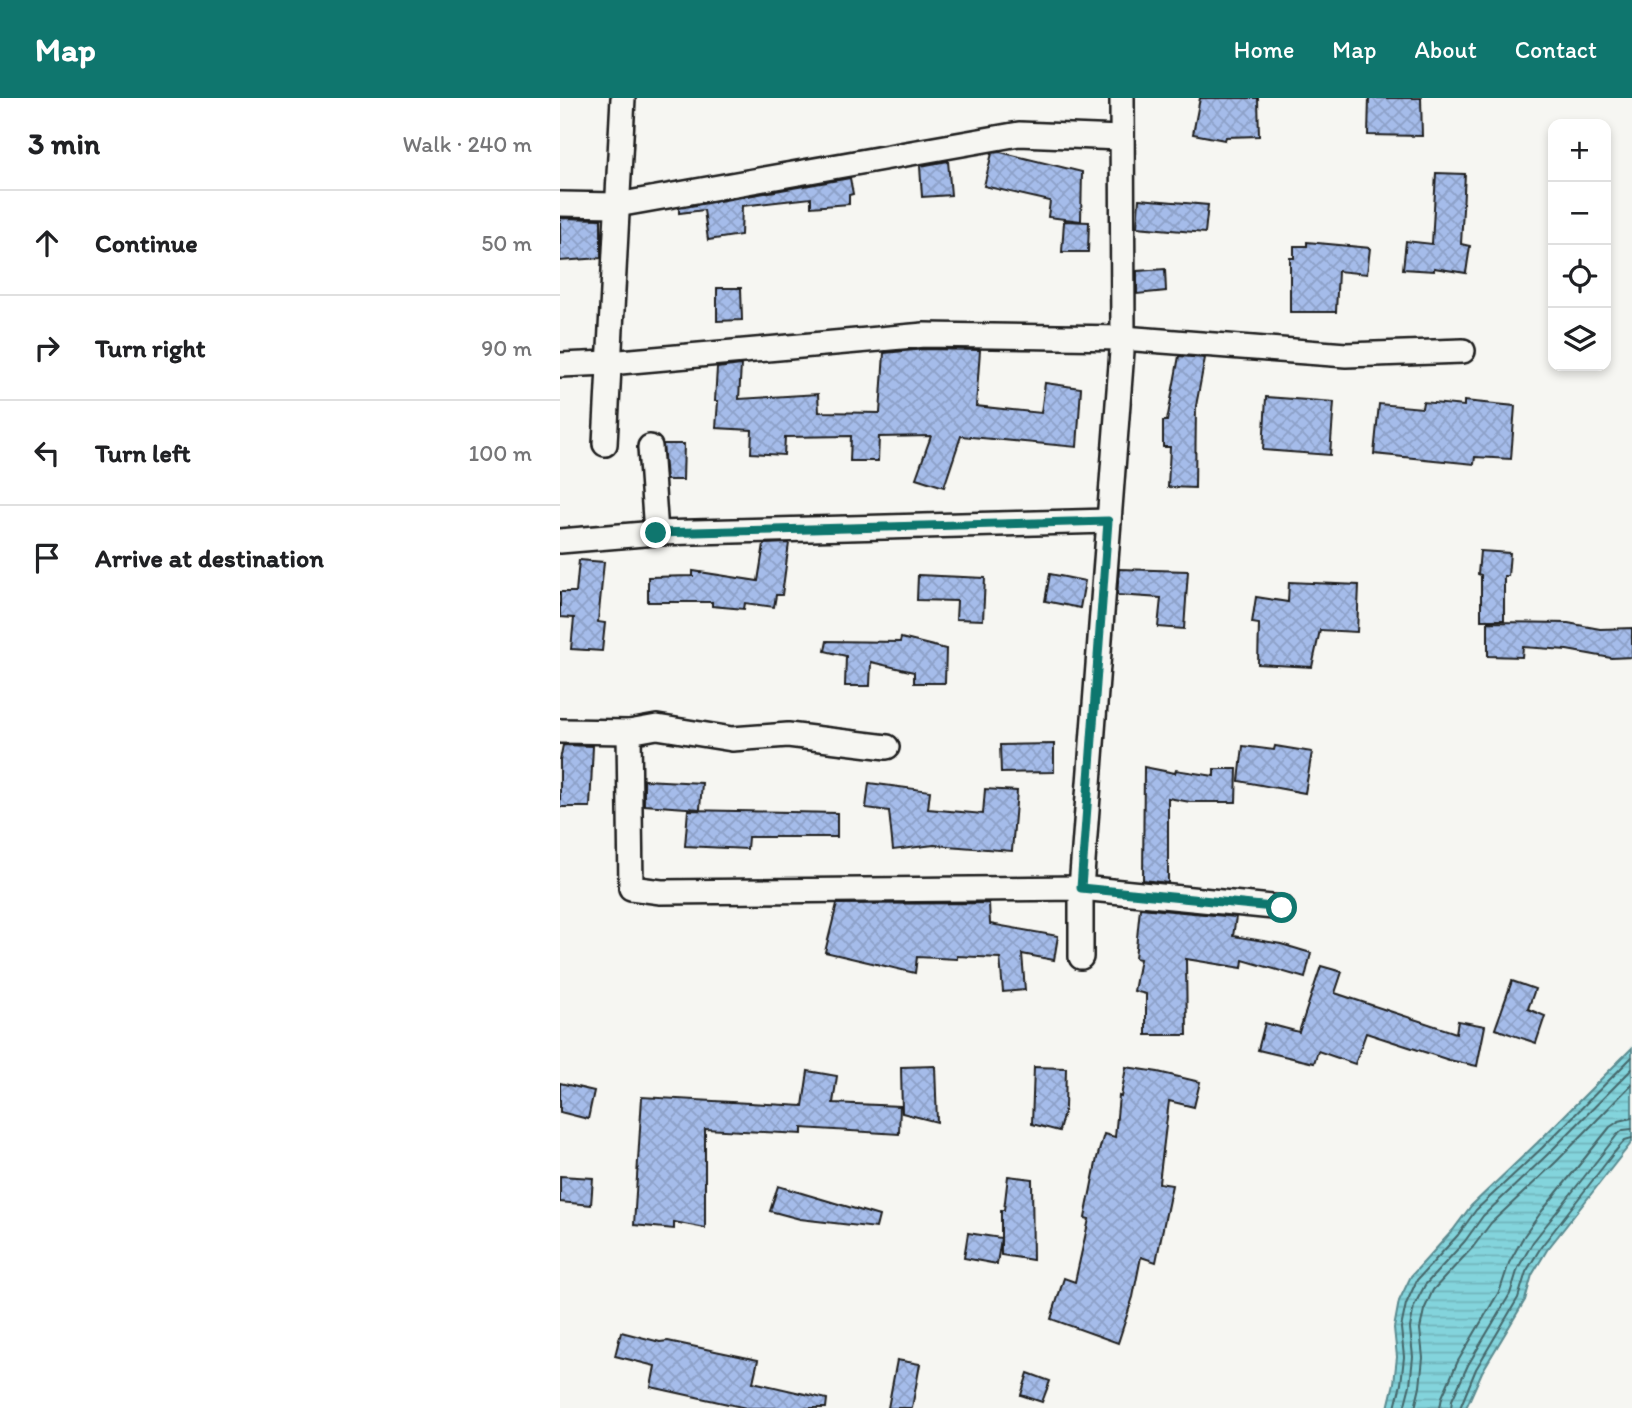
<!DOCTYPE html>
<html lang="en">
<head>
<meta charset="utf-8">
<style>
  body { margin:0; font-family:Itim,sans-serif; background:#f6f6f6; color:#202124 }
  .controls { position:absolute; right:21px; top:21px; display:grid; overflow:hidden; border-radius:14px; box-shadow:0 4px 10px #0003 }
  .controls button { width:63px; height:63px; display:grid; place-items:center; padding:0; border:0; border-bottom:2px solid #e0e0e0; background:#fff; color:#202124; font:35px sans-serif }
  .stop { position:absolute; width:21px; height:21px; margin:-16px; border:5px solid #0f766e; border-radius:50%; background:#fff }
  .stop.end { background:#0f766e; border-color:#fff; box-shadow:0 2px 7px #0008 }
  .list { margin:0; padding:0; list-style:none }
  h2 { display:flex; justify-content:space-between; align-items:center; height:91px; margin:0; padding:0 28px; font-size:30px }
  h2 small { font-size:23px; font-weight:400; color:#757577 }
  .list li { display:grid; grid-template-columns:46px 1fr auto; gap:21px; align-items:center; box-sizing:border-box; height:105px; padding:0 28px; border-top:2px solid #e0e0e0 }
  .list b { display:block; font-size:26px; white-space:nowrap }
  .list em { font-size:23px; font-style:normal; color:#757577 }
  .icon { flex:none; width:38px; height:38px; fill:none; stroke:currentColor; stroke-width:2; stroke-linecap:round; stroke-linejoin:round }
  .map { position:relative; flex:none; width:1072px; height:1310px; overflow:hidden }
  header { display:flex; align-items:center; gap:42px; box-sizing:border-box; height:98px; padding:0 35px; background:#0f766e; color:#fff }
  header strong { font-size:33px }
  nav { display:flex; gap:38px; margin-inline-start:auto; font-size:24px }
  main { display:flex }
  aside { flex:1; background:#fff }
  .map>svg:first-child { display:block }
  .water { fill:url(#water-rules); stroke:#5a8a8f; stroke-width:2 }
  .lines { fill:none; stroke-linecap:round; stroke-linejoin:round }
  .shore { stroke:#456669; stroke-width:2 }
  .building { fill:url(#building-cross-hatch); stroke:#1c1c1c; stroke-width:2 }
  .minor-casing { stroke:#1c1c1c; stroke-width:28 }
  .minor { stroke:#f6f6f2; stroke-width:23 }
  .route { stroke:#0f766e; stroke-width:9 }
</style>
</head>
<body>
<header>
<strong>Map</strong>
<nav><a>Home</a><a>Map</a><a>About</a><a>Contact</a></nav>
</header>
<main>
<aside>
<h2>3 min<small>Walk · 240 m</small></h2>
<ul class="list">
<li><svg class="icon" aria-label="ahead" viewBox="0 0 24 24"><path d="M12 20V5M6 11l6-6 6 6"/></svg><div><b>Continue</b></div><em>50 m</em></li>
<li><svg class="icon" aria-label="right" viewBox="0 0 24 24"><path d="M7 20v-9h11M14 6l5 5-5 5"/></svg><div><b>Turn right</b></div><em>90 m</em></li>
<li><svg class="icon" aria-label="left" viewBox="0 0 24 24"><path d="M17 20v-9H6M10 6l-5 5 5 5"/></svg><div><b>Turn left</b></div><em>100 m</em></li>
<li><svg class="icon" aria-label="arrive" viewBox="0 0 24 24"><path d="M6 21V4h12l-3 4 3 4H6"/></svg><div><b>Arrive at destination</b></div></li>
</ul>
</aside>
<div class="map">
<svg width="1072" height="1310" viewBox="0 0 1072 1310">
  <defs>
    <pattern id="water-rules" width="6" height="5" patternUnits="userSpaceOnUse" patternTransform="scale(1.75)"><rect width="6" height="5" fill="#83d4dc"/><path d="M0 2.5h6" fill="none" stroke="#71b5bc"/></pattern>
    <pattern id="building-cross-hatch" width="8" height="8" patternUnits="userSpaceOnUse" patternTransform="scale(1.75)"><rect width="8" height="8" fill="#a5bcea"/><path d="M0 0l8 8M0 8l8-8" fill="none" stroke="#8da1c8"/></pattern>
  </defs>
  <rect width="100%" height="100%" fill="#f6f6f2"/>
  <filter id="ink" filterUnits="userSpaceOnUse"><feTurbulence type="fractalNoise" baseFrequency=".0143" numOctaves="2"/><feDisplacementMap in="SourceGraphic" scale="14" xChannelSelector="R" yChannelSelector="G"/><feConvolveMatrix kernelMatrix="1 2 1 2 8 2 1 2 1" color-interpolation-filters="sRGB"/></filter>
  <g filter="url(#ink)">
    <polygon class="water" points="1072,950 1072,1044 987,1152 972,1177 965,1202 922,1274 906,1310 828,1310 834,1285 837,1259 834,1230 839,1203 851,1178 893,1132 911,1108 977,1045"/>
    <g class="lines">
      <g class="shore">
        <polyline points="835,1310 841,1286 844,1259 841,1230 846,1206 857,1182 898,1137 916,1112 982,1050 1072,959"/>
        <polyline points="844,1310 850,1287 853,1259 850,1230 854,1208 865,1187 905,1143 923,1118 988,1056 1072,971"/>
        <polyline points="855,1310 860,1289 863,1260 860,1231 864,1212 873,1192 913,1149 931,1125 996,1064 1072,986"/>
        <polyline points="880,1310 882,1299 898,1263 940,1192 949,1165 964,1138 982,1113 1050,1029 1059,1023 1072,1020"/>
        <polyline points="891,1310 892,1302 908,1267 950,1196 958,1170 973,1144 1057,1037 1063,1032 1072,1031"/>
        <polyline points="900,1310 916,1271 958,1200 966,1174 981,1149 1053,1056 1065,1042 1072,1040"/>
      </g>
    </g>
    <g class="building">
      <polygon points="640,0 698,0 699,38 666,39 665,42 633,36"/>
      <polygon points="809,0 861,0 862,38 808,37"/>
      <polygon points="440,54 522,74 521,123 488,119 490,103 424,88 432,55"/>
      <polygon points="388,63 391,97 362,99 360,68"/>
      <polygon points="876,75 905,76 901,146 910,148 906,175 874,170 874,173 843,171 846,143 872,146"/>
      <polygon points="290,80 293,96 289,97 289,106 251,109 251,100 182,108 181,137 148,142 144,112 119,115 119,110"/>
      <polygon points="579,101 648,107 645,135 577,129"/>
      <polygon points="0,120 41,121 41,160 0,163"/>
      <polygon points="504,123 529,124 528,154 502,154"/>
      <polygon points="747,144 810,150 807,176 778,173 776,214 730,214 730,160 734,160 734,148 747,148"/>
      <polygon points="605,171 606,193 577,196 577,173"/>
      <polygon points="157,190 181,190 182,222 157,223"/>
      <polygon points="365,251 420,252 416,308 481,315 485,285 521,290 517,349 401,338 384,389 356,380 371,338 319,339 318,363 290,363 291,338 225,339 224,357 191,355 192,332 156,330 158,303 155,303 157,270 181,267 179,301 258,296 259,314 320,315 324,255"/>
      <polygon points="619,258 645,260 636,308 635,390 608,389 610,349 603,349 603,323 607,323"/>
      <polygon points="706,299 774,304 770,357 703,352"/>
      <polygon points="904,303 955,308 951,361 915,359 914,366 814,356 819,306 862,310 863,304 904,308"/>
      <polygon points="103,346 124,346 123,382 106,382"/>
      <polygon points="229,445 222,497 216,497 214,509 185,505 184,511 152,508 152,504 88,504 88,479 133,478 133,473 198,483 204,446"/>
      <polygon points="920,453 950,455 948,478 944,478 944,522 921,522 921,477 918,476"/>
      <polygon points="19,462 44,464 38,524 45,525 42,553 11,551 14,520 0,519 0,494 16,494"/>
      <polygon points="559,471 628,473 624,531 598,529 601,500 557,497"/>
      <polygon points="490,476 525,483 520,510 485,503"/>
      <polygon points="358,477 425,480 423,522 396,521 397,503 357,502"/>
      <polygon points="729,484 799,487 797,534 760,532 752,569 698,566 699,526 692,525 696,499 728,504"/>
      <polygon points="928,524 1008,525 1040,531 1072,530 1072,559 1051,560 1007,552 963,549 962,559 928,558"/>
      <polygon points="341,540 386,551 385,585 354,585 354,574 311,564 310,588 285,588 286,558 265,553 267,543 340,544"/>
      <polygon points="494,646 494,674 441,675 440,647"/>
      <polygon points="3,647 33,648 30,709 0,709 0,662"/>
      <polygon points="683,648 714,652 715,648 752,654 745,695 679,683"/>
      <polygon points="584,669 615,675 616,672 654,678 654,671 677,671 676,704 630,704 608,700 608,785 583,782"/>
      <polygon points="84,682 142,685 140,711 84,707"/>
      <polygon points="309,685 370,693 368,711 423,716 425,691 457,693 452,753 374,747 333,752 329,713 306,710"/>
      <polygon points="128,712 277,715 277,739 188,739 187,751 125,748"/>
      <polygon points="429,805 430,826 498,838 494,862 462,856 465,892 443,894 440,860 397,858 397,861 357,859 355,875 265,854 277,806"/>
      <polygon points="580,810 676,819 673,838 721,846 751,855 745,880 683,862 682,870 626,861 627,937 586,937 586,896 574,893 580,861 575,860"/>
      <polygon points="761,868 782,874 775,895 896,935 898,923 925,928 917,968 889,962 806,935 795,966 758,953 754,965 698,952 705,925 739,934"/>
      <polygon points="952,883 975,891 968,911 985,918 976,945 935,931"/>
      <polygon points="375,968 377,1024 342,1015 341,969"/>
      <polygon points="474,969 506,970 505,1010 499,1033 472,1026"/>
      <polygon points="566,969 598,974 640,984 634,1009 609,1003 599,1085 612,1087 596,1164 581,1159 573,1199 558,1245 491,1221 504,1180 515,1184 529,1121 525,1120 537,1060 544,1036 555,1039 559,998 561,999"/>
      <polygon points="248,973 277,978 273,1005 340,1008 339,1036 242,1030 242,1036 145,1031 145,1130 114,1124 114,1131 74,1127 82,999 243,1008"/>
      <polygon points="0,985 34,993 28,1021 0,1014"/>
      <polygon points="0,1078 33,1080 31,1107 0,1104"/>
      <polygon points="448,1078 472,1081 473,1162 441,1157 441,1112 444,1112"/>
      <polygon points="218,1088 319,1118 316,1130 240,1121 210,1113"/>
      <polygon points="408,1135 441,1140 437,1166 404,1160"/>
      <polygon points="61,1234 100,1244 108,1243 198,1262 193,1284 267,1301 266,1310 186,1310 91,1289 95,1268 55,1258"/>
      <polygon points="337,1262 360,1266 352,1310 328,1310"/>
      <polygon points="468,1275 490,1283 482,1304 461,1297"/>
    </g>
    <g class="lines">
      <defs>
        <g id="minor">
          <polyline points="0,106 57,107 459,36 561,40"/>
          <polyline points="0,267 49,265 364,237 563,240 786,257 903,253"/>
          <polyline points="45,346 63,0"/>
          <polyline points="90,349 96,435"/>
          <polyline points="0,443 96,435 549,423"/>
          <polyline points="0,633 69,634 97,629 172,641 228,637 327,649"/>
          <polyline points="69,634 71,790 101,794 521,790 722,810"/>
          <polyline points="521,859 521,790 563,240 562,0"/>
        </g>
      </defs>
      <use href="#minor" class="minor-casing"/>
      <use href="#minor" class="minor"/>
    </g>
  </g>
  <g class="lines" filter="url(#ink)">
    <polyline class="route" points="96,435 548,423 521,790 722,810"/>
  </g>
</svg>
<div class="controls">
<button>+</button>
<button>−</button>
<button><svg class="icon" aria-label="locate" viewBox="0 0 24 24"><circle cx="12" cy="12" r="6"/><path d="M12 2v4M12 18v4M2 12h4M18 12h4"/></svg></button>
<button><svg class="icon" aria-label="layers" viewBox="0 0 24 24"><path d="M12 4l9 5-9 5-9-5zM3 14l9 5 9-5"/></svg></button>
</div>
<div class="stop" style="left:722px;top:810px"></div>
<div class="stop end" style="left:96px;top:435px"></div>
</div>
</main>
</body>
</html>
